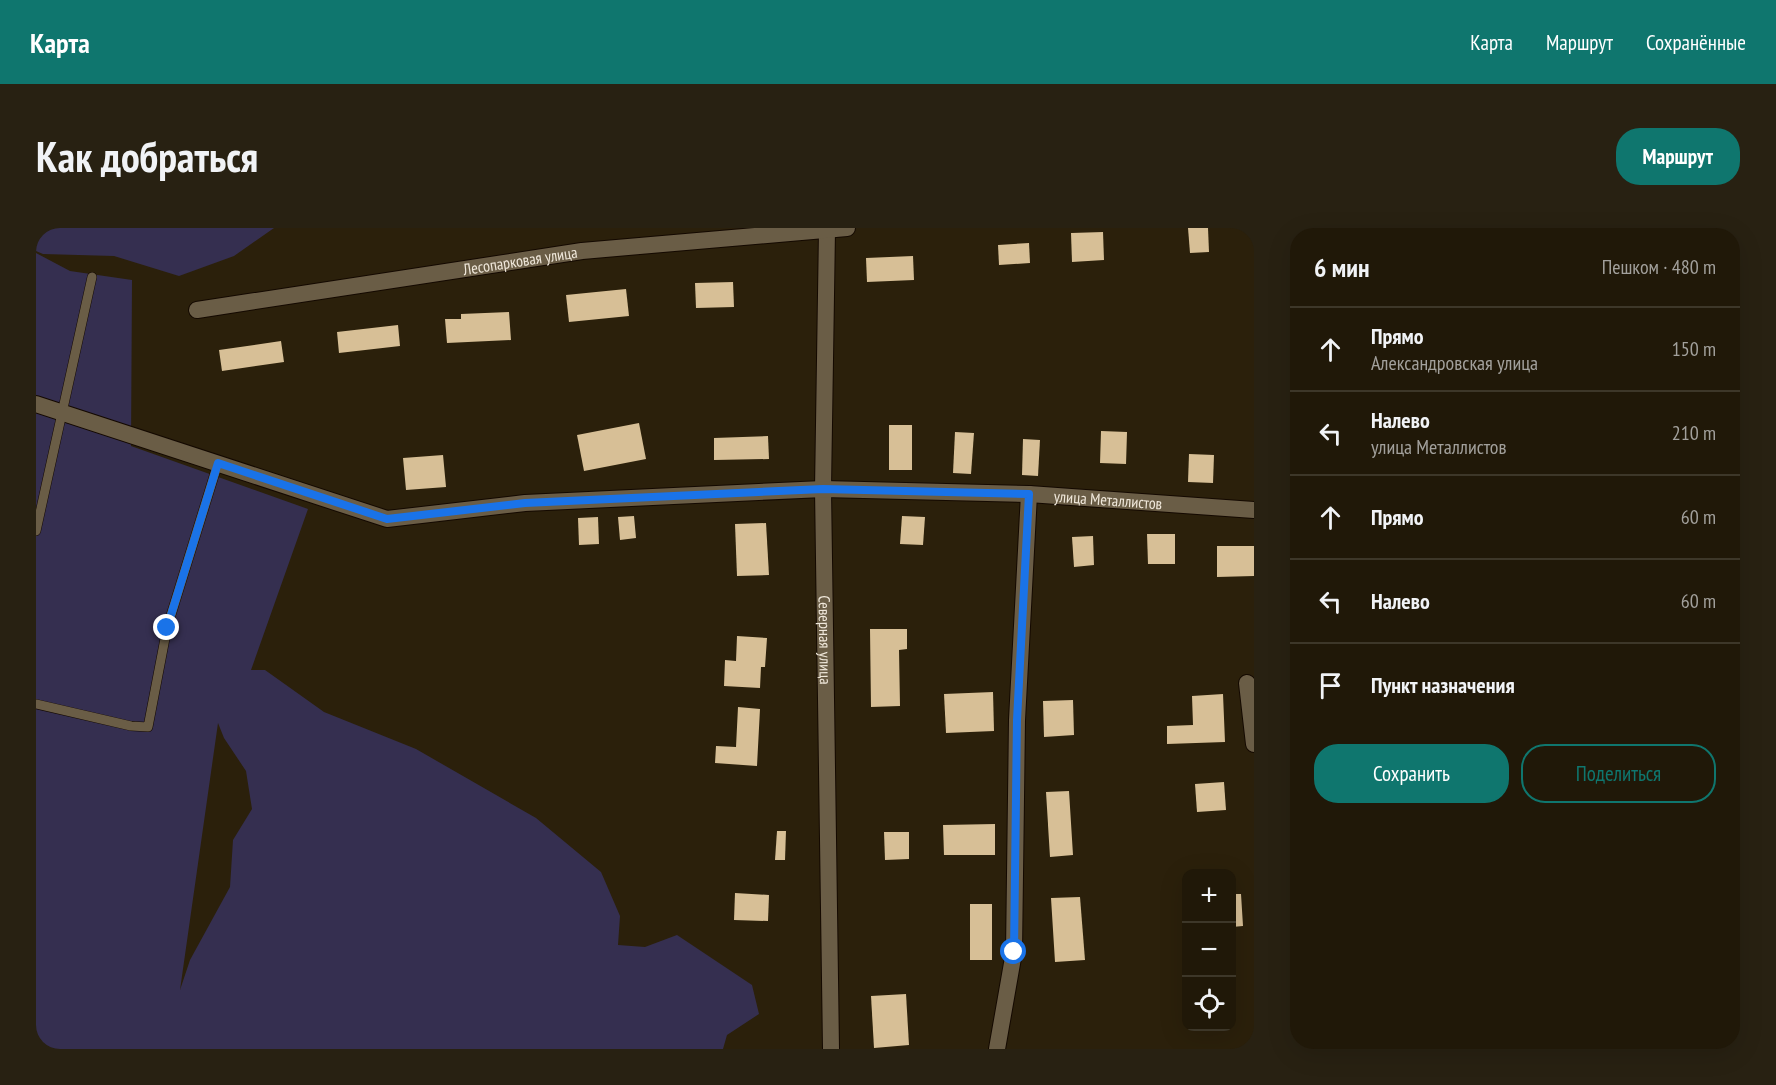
<!DOCTYPE html>
<html lang="ru">
<head>
<meta charset="utf-8">
<style>
  body { margin:0; font-family:"PT Sans Narrow",sans-serif; background:#282112; color:#f1f3f6 }
  .controls { position:absolute; right:18px; bottom:18px; display:grid; overflow:hidden; border-radius:12px; box-shadow:0 6px 24px #0002 }
  .controls button { width:54px; height:54px; display:grid; place-items:center; padding:0; border:0; border-bottom:2px solid #3d3729; background:#201808; color:#f1f3f6; font:30px sans-serif }
  .stop { position:absolute; width:18px; height:18px; margin:-14px; border:4px solid #1a73e8; border-radius:50%; background:#fff }
  .stop.end { background:#1a73e8; border-color:#fff; box-shadow:0 2px 6px #0008 }
  .list { margin:0; padding:0; list-style:none }
  h2 { display:flex; justify-content:space-between; align-items:center; height:78px; margin:0; padding:0 24px; font-size:26px }
  h2 small { font-size:20px; font-weight:400; color:#a2a09c }
  .list li { display:grid; grid-template-columns:39px 1fr auto; gap:18px; align-items:center; box-sizing:border-box; height:84px; padding:0 24px; border-top:2px solid #3d3729 }
  .list b { display:block; font-size:22px; white-space:nowrap }
  .list p { margin:0; font-size:20px; white-space:nowrap; color:#a2a09c }
  .list em { font-size:20px; font-style:normal; color:#a2a09c }
  .actions { display:flex; gap:12px; padding:18px 24px }
  .actions a { flex:1; padding:14px 0; border:2px solid #0f766e; border-radius:24px; text-align:center; font-size:21px; color:#0f766e }
  .actions .main { background:#0f766e; color:#fff }
  .icon { flex:none; width:33px; height:33px; fill:none; stroke:currentColor; stroke-width:2; stroke-linecap:round; stroke-linejoin:round }
  .map { position:relative; flex:none; width:1218px; height:821px; overflow:hidden; border-radius:24px }
  header { display:flex; align-items:center; gap:36px; box-sizing:border-box; height:84px; padding:0 30px; background:#0f766e; color:#fff }
  header strong { font-size:28px }
  nav { display:flex; gap:33px; margin-inline-start:auto; font-size:21px }
  .intro { display:flex; align-items:center; justify-content:space-between; box-sizing:border-box; height:144px; padding:0 36px }
  h1 { margin:0; font-size:42px }
  .button { padding:15px 27px; border-radius:24px; background:#0f766e; color:#fff; font-size:21px; font-weight:700 }
  main { display:flex; gap:36px; padding:0 36px }
  aside { flex:1; background:#201808; border-radius:24px; box-shadow:0 6px 24px #0002 }
  .map>svg:first-child { display:block }
  .green { fill:#352f50; fill-rule:evenodd }
  .building { fill:#d7bf96 }
  .lines { fill:none; stroke-linecap:round; stroke-linejoin:round }
  .service-casing { stroke:#140900; stroke-width:10 }
  .minor-casing { stroke:#140900; stroke-width:18 }
  .service { stroke:#6a5d46; stroke-width:9 }
  .minor { stroke:#6a5d46; stroke-width:16 }
  .route { stroke:#1a73e8; stroke-width:8 }
  .labels { text-anchor:middle; dominant-baseline:central; stroke-width:6; stroke-linejoin:round; paint-order:stroke }
  .street-label { font-size:16px; fill:#f0e8db; stroke:#100a04 }
</style>
</head>
<body>
<header>
<strong>Карта</strong>
<nav><a>Карта</a><a>Маршрут</a><a>Сохранённые</a></nav>
</header>
<div class="intro"><h1>Как добраться</h1><a class="button">Маршрут</a></div>
<main>
<div class="map">
<svg width="1218" height="821" viewBox="0 0 1218 821">
  <rect width="100%" height="100%" fill="#2b200b"/>
  <g class="green">
    <polygon points="0,0 238,0 198,28 143,48 78,28 7,26 0,23"/>
    <path d="M0 25 34 43 96 52 95 218 272 281 215 442H229L288 484 380 521 500 590 565 644 584 688 582 717 609 719 641 707 716 757 723 786 691 807 687 821H0ZM182 495 188 510 210 543 216 581 197 612 194 659 154 732 144 762Z"/>
  </g>
  <g class="building">
    <polygon points="1152,0 1172,0 1173,24 1154,25"/>
    <polygon points="1067,4 1068,32 1036,34 1035,5"/>
    <polygon points="993,15 994,35 963,37 962,17"/>
    <polygon points="877,28 878,52 831,54 830,30"/>
    <polygon points="697,54 698,79 660,80 659,55"/>
    <polygon points="590,61 593,88 533,94 530,67"/>
    <polygon points="473,84 475,112 411,115 409,91 425,91 425,86"/>
    <polygon points="362,97 364,118 303,125 301,104"/>
    <polygon points="245,113 248,134 186,143 183,122"/>
    <polygon points="603,195 610,231 548,243 541,207"/>
    <rect x="853" y="197" width="23" height="45"/>
    <polygon points="1065,203 1091,204 1090,236 1064,235"/>
    <polygon points="919,204 938,205 935,246 917,245"/>
    <polygon points="732,208 733,231 678,232 678,210"/>
    <polygon points="987,211 1004,212 1002,248 986,247"/>
    <polygon points="1153,226 1178,227 1177,255 1152,254"/>
    <polygon points="407,227 410,259 370,262 367,230"/>
    <polygon points="598,288 600,310 584,312 582,289"/>
    <polygon points="866,288 889,289 887,317 864,316"/>
    <polygon points="562,289 563,316 543,317 542,290"/>
    <polygon points="730,295 733,347 701,348 699,296"/>
    <polygon points="1111,306 1139,306 1139,336 1112,336"/>
    <polygon points="1057,308 1058,337 1038,339 1036,309"/>
    <polygon points="1181,318 1218,318 1218,348 1181,349"/>
    <polygon points="834,401 871,401 871,421 863,422 864,478 835,479"/>
    <polygon points="701,408 731,410 729,439 725,439 724,460 688,458 689,432 700,433"/>
    <polygon points="957,464 958,503 910,505 908,466"/>
    <polygon points="1187,466 1189,514 1131,516 1131,498 1157,497 1156,468"/>
    <polygon points="1037,472 1038,507 1008,509 1007,473"/>
    <polygon points="702,479 724,481 721,538 679,535 680,518 700,519"/>
    <polygon points="1188,554 1190,582 1161,584 1159,556"/>
    <polygon points="1033,563 1037,627 1014,629 1010,564"/>
    <polygon points="959,596 959,627 908,627 907,597"/>
    <polygon points="741,603 750,603 749,632 739,632"/>
    <polygon points="848,604 873,604 873,631 849,632"/>
    <polygon points="699,665 733,667 732,693 698,692"/>
    <polygon points="1196,666 1205,666 1207,698 1196,699"/>
    <polygon points="1044,669 1049,732 1019,734 1015,670"/>
    <rect x="934" y="676" width="22" height="56"/>
    <polygon points="870,766 873,817 838,820 835,768"/>
  </g>
  <g class="lines">
    <defs>
      <g id="service">
        <polyline points="0,303 56,49"/>
        <polyline points="0,476 95,498 112,499 131,400 182,235"/>
      </g>
      <g id="minor">
        <path id="s1" d="M791 2 787 261 795 821"/>
        <path id="s2" d="M161 82 546 23 811 0"/>
        <path id="s3" d="M0 176 351 291 489 275 787 261 993 266 1218 282"/>
        <polyline points="1211,455 1218,516"/>
        <polyline points="961,821 978,724 981,492 993,266"/>
      </g>
    </defs>
    <use href="#service" class="service-casing"/>
    <use href="#minor" class="minor-casing"/>
    <use href="#service" class="service"/>
    <use href="#minor" class="minor"/>
  </g>
  <g class="lines">
    <polyline class="route" points="131,400 182,235 351,291 489,275 787,261 993,266 981,492 978,724"/>
  </g>
  <g class="labels">
    <g class="street-label">
      <text stroke="none"><textPath href="#s2" startOffset="327">Лесопарковая улица</textPath></text>
      <text stroke="none"><textPath href="#s3" startOffset="1092">улица Металлистов</textPath></text>
      <text stroke="none"><textPath href="#s1" startOffset="410">Северная улица</textPath></text>
    </g>
  </g>
</svg>
<div class="controls">
<button>+</button>
<button>−</button>
<button><svg class="icon" aria-label="locate" viewBox="0 0 24 24"><circle cx="12" cy="12" r="6"/><path d="M12 2v4M12 18v4M2 12h4M18 12h4"/></svg></button>
</div>
<div class="stop" style="left:978px;top:724px"></div>
<div class="stop end" style="left:131px;top:400px"></div>
</div>
<aside>
<h2>6 мин<small>Пешком · 480 m</small></h2>
<ul class="list">
<li><svg class="icon" aria-label="ahead" viewBox="0 0 24 24"><path d="M12 20V5M6 11l6-6 6 6"/></svg><div><b>Прямо</b><p>Александровская улица</p></div><em>150 m</em></li>
<li><svg class="icon" aria-label="left" viewBox="0 0 24 24"><path d="M17 20v-9H6M10 6l-5 5 5 5"/></svg><div><b>Налево</b><p>улица Металлистов</p></div><em>210 m</em></li>
<li><svg class="icon" aria-label="ahead" viewBox="0 0 24 24"><path d="M12 20V5M6 11l6-6 6 6"/></svg><div><b>Прямо</b></div><em>60 m</em></li>
<li><svg class="icon" aria-label="left" viewBox="0 0 24 24"><path d="M17 20v-9H6M10 6l-5 5 5 5"/></svg><div><b>Налево</b></div><em>60 m</em></li>
<li><svg class="icon" aria-label="arrive" viewBox="0 0 24 24"><path d="M6 21V4h12l-3 4 3 4H6"/></svg><div><b>Пункт назначения</b></div></li>
</ul>
<div class="actions"><a class="main">Сохранить</a><a>Поделиться</a></div>
</aside>
</main>
</body>
</html>
